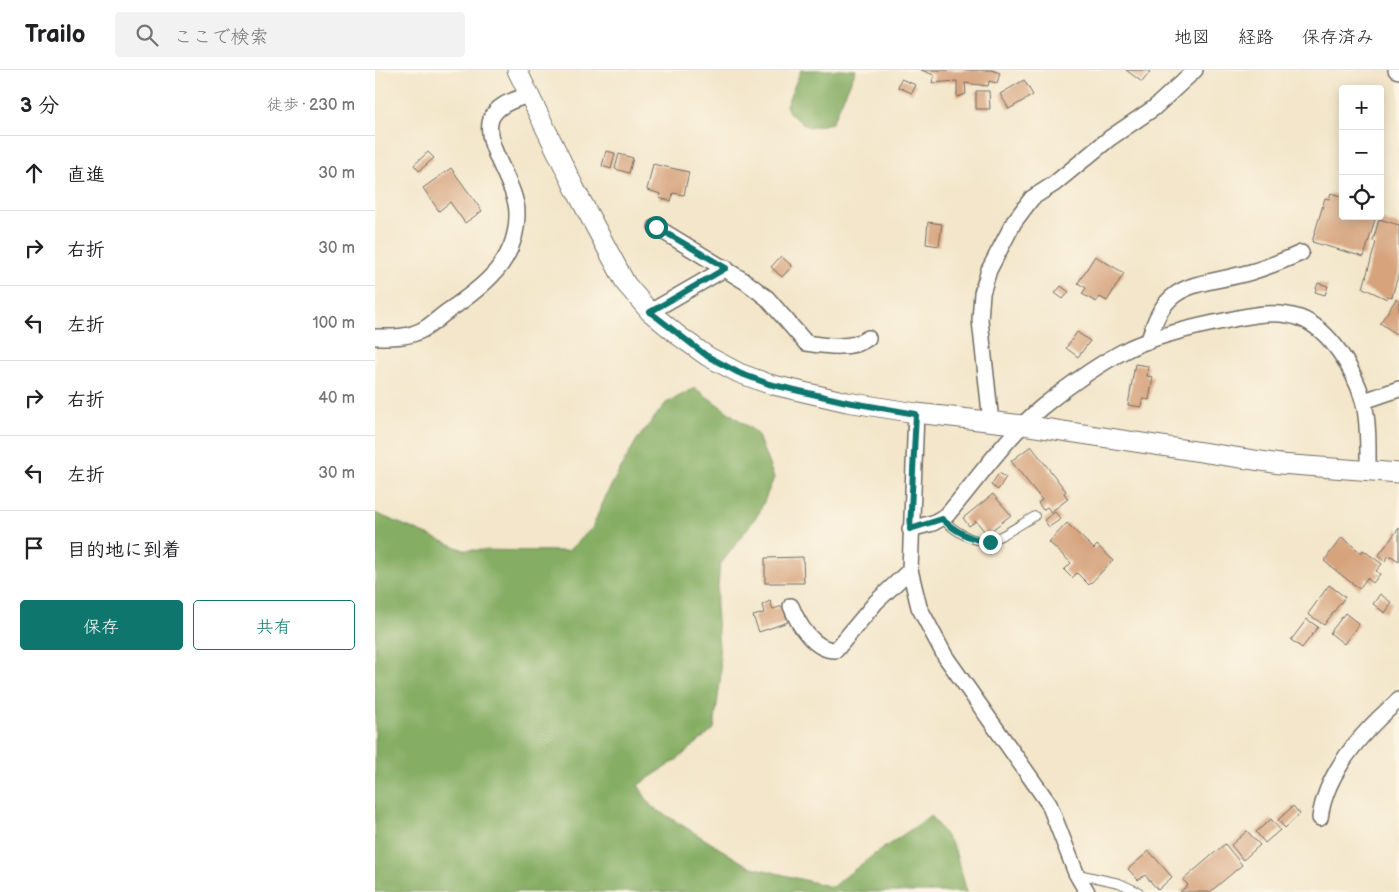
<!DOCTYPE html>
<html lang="ja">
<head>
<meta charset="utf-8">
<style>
  body { margin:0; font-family:"Balsamiq Sans","Klee One",sans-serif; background:#f2f2f2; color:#202124 }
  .controls { position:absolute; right:15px; top:15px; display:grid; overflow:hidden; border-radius:5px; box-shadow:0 2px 12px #0003 }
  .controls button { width:45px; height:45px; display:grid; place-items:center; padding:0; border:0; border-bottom:1px solid #e0e0e0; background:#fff; color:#202124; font:25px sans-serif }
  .stop { position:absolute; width:15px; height:15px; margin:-11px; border:4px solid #0f766e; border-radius:50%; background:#fff }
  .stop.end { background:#0f766e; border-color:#fff; box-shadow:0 1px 5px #0008 }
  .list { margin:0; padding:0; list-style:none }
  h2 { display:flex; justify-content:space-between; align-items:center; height:65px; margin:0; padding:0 20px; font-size:21px }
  h2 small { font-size:16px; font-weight:400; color:#757577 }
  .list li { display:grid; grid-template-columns:32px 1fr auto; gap:15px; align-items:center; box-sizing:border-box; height:75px; padding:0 20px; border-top:1px solid #e0e0e0 }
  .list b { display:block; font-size:19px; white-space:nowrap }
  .list em { font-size:16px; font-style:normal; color:#757577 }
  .actions { display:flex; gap:10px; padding:15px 20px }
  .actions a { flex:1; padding:11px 0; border:1px solid #0f766e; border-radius:5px; text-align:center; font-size:18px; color:#0f766e }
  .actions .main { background:#0f766e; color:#fff }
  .icon { flex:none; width:28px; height:28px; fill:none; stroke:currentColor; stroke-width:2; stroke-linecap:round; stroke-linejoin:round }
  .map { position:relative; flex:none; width:1024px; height:822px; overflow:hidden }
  header { display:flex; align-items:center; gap:30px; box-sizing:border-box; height:70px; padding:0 25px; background:#fff; border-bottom:1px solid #e0e0e0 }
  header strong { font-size:24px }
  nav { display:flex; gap:28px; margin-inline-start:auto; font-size:18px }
  .search { width:350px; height:45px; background:#f2f2f2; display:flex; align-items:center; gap:12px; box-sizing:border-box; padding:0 18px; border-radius:5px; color:#757577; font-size:19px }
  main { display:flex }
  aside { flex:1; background:#fff }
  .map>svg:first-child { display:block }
  .forest { fill:#85ad63; stroke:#586c47 }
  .building { fill:#d6a37d }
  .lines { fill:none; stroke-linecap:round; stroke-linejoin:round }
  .service-casing { stroke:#716c63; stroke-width:10 }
  .minor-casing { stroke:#716c63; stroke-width:18 }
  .tertiary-casing { stroke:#716c63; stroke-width:21 }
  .service { stroke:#fff; stroke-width:8 }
  .minor { stroke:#fff; stroke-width:15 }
  .tertiary { stroke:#fff; stroke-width:19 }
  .route { stroke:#0f766e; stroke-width:6 }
</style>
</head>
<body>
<header>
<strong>Trailo</strong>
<div class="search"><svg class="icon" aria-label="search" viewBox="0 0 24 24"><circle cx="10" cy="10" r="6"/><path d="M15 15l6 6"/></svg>ここで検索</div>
<nav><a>地図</a><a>経路</a><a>保存済み</a></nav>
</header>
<main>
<aside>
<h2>3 分<small>徒歩 · 230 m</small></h2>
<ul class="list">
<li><svg class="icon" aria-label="ahead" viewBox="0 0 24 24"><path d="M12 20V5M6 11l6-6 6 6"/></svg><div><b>直進</b></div><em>30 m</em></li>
<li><svg class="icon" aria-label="right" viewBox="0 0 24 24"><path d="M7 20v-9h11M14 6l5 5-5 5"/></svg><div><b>右折</b></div><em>30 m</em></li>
<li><svg class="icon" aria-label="left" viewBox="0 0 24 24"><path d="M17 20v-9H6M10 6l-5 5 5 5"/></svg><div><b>左折</b></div><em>100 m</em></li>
<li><svg class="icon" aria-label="right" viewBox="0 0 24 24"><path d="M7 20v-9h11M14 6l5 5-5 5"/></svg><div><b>右折</b></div><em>40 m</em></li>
<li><svg class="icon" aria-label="left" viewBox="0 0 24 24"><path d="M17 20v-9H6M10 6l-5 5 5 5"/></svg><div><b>左折</b></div><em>30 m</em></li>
<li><svg class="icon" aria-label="arrive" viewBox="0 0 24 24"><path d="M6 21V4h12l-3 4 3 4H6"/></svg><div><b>目的地に到着</b></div></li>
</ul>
<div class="actions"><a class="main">保存</a><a>共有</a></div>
</aside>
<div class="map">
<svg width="1024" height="822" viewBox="0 0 1024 822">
  <rect width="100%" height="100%" fill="#fcf5e5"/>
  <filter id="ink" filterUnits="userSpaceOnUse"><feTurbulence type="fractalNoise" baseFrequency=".02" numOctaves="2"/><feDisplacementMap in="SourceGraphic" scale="10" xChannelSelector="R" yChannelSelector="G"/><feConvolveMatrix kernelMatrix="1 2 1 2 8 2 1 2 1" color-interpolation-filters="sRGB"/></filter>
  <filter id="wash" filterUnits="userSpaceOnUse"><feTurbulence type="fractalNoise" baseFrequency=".0096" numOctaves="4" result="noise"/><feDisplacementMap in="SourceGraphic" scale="20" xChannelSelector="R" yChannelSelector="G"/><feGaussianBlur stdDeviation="1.12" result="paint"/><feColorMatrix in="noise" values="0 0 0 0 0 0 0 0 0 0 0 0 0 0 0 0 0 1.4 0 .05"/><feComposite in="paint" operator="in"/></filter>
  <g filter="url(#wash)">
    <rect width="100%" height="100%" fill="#f3e6ca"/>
    <g class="forest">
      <polygon points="426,0 481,0 457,53 434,58 415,44 411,36"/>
      <polygon points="320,318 382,363 399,408 384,443 345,495 341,537 346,604 339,659 300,691 263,715 276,736 373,796 457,817 501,783 556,746 579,777 592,822 0,822 0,443 89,480 193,481 217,458 232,423 261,371 291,333"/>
    </g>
    <g id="blocks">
      <g class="building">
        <polygon points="546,0 617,0 625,3 622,13 614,11 613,16 590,13 591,24 582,27 582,11 557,13 559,5"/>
        <polygon points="751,0 772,0 775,2 767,12"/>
        <polygon points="526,9 541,15 537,23 523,17"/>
        <polygon points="649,10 658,25 634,39 625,24"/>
        <polygon points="601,21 614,21 615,39 601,39"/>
        <polygon points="231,81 240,83 236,99 227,96"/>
        <polygon points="53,82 59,88 44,101 39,95"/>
        <polygon points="244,84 258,88 254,103 240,99"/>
        <polygon points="278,94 314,102 309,125 298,123 296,131 284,128 286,124 272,120"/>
        <polygon points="76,98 107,141 90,153 75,132 64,141 48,118"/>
        <polygon points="956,123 968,127 968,146 1001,146 989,187 937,172 950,128 954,129"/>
        <polygon points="1004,149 1024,155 1024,202 1017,227 1013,226 1012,229 988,218 1001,172 998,171"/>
        <polygon points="553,152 567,154 564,176 551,174"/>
        <polygon points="406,186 417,196 407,207 396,197"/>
        <polygon points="720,186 749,203 732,231 725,227 721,232 707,224 711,218 703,213"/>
        <polygon points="943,213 953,216 950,225 940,222"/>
        <polygon points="686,216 694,222 688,229 680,223"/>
        <polygon points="1021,229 1024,231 1024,266 1005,253"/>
        <polygon points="702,262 715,271 703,287 691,278"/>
        <polygon points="760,294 773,296 772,306 778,307 774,330 768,329 767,337 753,335"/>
        <polygon points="656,376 691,421 689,423 693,429 676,442 672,437 668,440 663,433 667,430 636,391"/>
        <polygon points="624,403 631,407 623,420 616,415"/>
        <polygon points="618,424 636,445 612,464 601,451 594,456 588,448"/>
        <polygon points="680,442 686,449 674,457 669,450"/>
        <polygon points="692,453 719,479 722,475 738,490 714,515 702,503 697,508 689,500 696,493 674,472"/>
        <polygon points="1024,458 1024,491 1014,485 1010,491 1003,486"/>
        <polygon points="967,467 986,483 988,480 1007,494 1001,501 1005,504 998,513 992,508 984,519 949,491"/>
        <polygon points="428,487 429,513 390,513 390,488"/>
        <polygon points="954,515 970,527 949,555 933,544"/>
        <polygon points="1005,524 1017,533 1010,543 998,534"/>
        <polygon points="395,531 398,539 408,536 413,552 384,562 378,546 389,543 387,535"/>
        <polygon points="970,543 984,554 969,574 955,563"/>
        <polygon points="932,549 943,557 927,578 916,570"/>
        <polygon points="918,736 925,744 910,758 903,750"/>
        <polygon points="896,749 905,760 890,773 881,762"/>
        <polygon points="872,761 885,775 868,790 856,775"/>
        <polygon points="850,774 867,795 835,822 805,822 813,815 808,810"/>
        <polygon points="774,781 797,807 783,820 770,805 763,810 753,799"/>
      </g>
    </g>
  </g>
  <g filter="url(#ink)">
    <use href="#blocks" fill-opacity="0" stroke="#716c63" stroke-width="1"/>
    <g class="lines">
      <defs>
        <g id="service">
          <path d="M567 449C608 486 620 469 660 446"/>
          <polyline points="703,804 744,813 764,822"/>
        </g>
        <g id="minor">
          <polyline points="1021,0 1024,1"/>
          <path d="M281 157 371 212 392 228 431 273C451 276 477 280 493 268"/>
          <polyline points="275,242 351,198"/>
          <path d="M0 267C15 267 31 268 45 261 55 257 64 247 73 241 108 217 143 191 142 143 142 114 107 75 116 49 122 34 140 30 153 25"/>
          <path d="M774 271C789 208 824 217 876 202 893 197 910 190 926 183"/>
          <polyline points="989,331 1024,319"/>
          <polyline points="541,343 535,500 544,537 570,586 674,734 701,803 712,822"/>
          <polyline points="616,352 605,250 607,223 614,200 639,152 657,128 679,114 735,68 779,38 820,0"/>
          <path d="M535 459 558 453 572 445C602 410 631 367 667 337 693 316 725 293 755 278 781 266 811 259 839 253 866 248 897 238 925 248 956 260 979 300 988 330 994 350 993 381 993 402"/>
          <path d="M416 536C423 554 439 581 461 580L501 532 535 500"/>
          <path d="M945 748C951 701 989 660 1024 630"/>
        </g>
        <polyline id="tertiary" points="142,0 200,119 251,214 275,242 304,266 332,286 364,303 394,314 472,332 541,343 648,355 905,394 1024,403"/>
      </defs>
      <use href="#service" class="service-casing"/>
      <use href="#minor" class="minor-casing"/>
      <use href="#tertiary" class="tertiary-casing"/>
      <use href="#service" class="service"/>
      <use href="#minor" class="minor"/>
      <use href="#tertiary" class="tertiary"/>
    </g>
  </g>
  <g class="lines" filter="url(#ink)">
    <path class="route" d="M281 157 351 198 275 242 332 286 364 303 394 314 472 332 541 344 535 459 567 449C581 462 596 470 615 472"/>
  </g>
</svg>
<div class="controls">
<button>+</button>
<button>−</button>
<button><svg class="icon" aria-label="locate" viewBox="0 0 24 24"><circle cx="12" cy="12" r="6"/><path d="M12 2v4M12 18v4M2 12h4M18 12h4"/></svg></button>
</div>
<div class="stop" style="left:281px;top:157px"></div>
<div class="stop end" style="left:615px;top:472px"></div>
</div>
</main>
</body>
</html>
